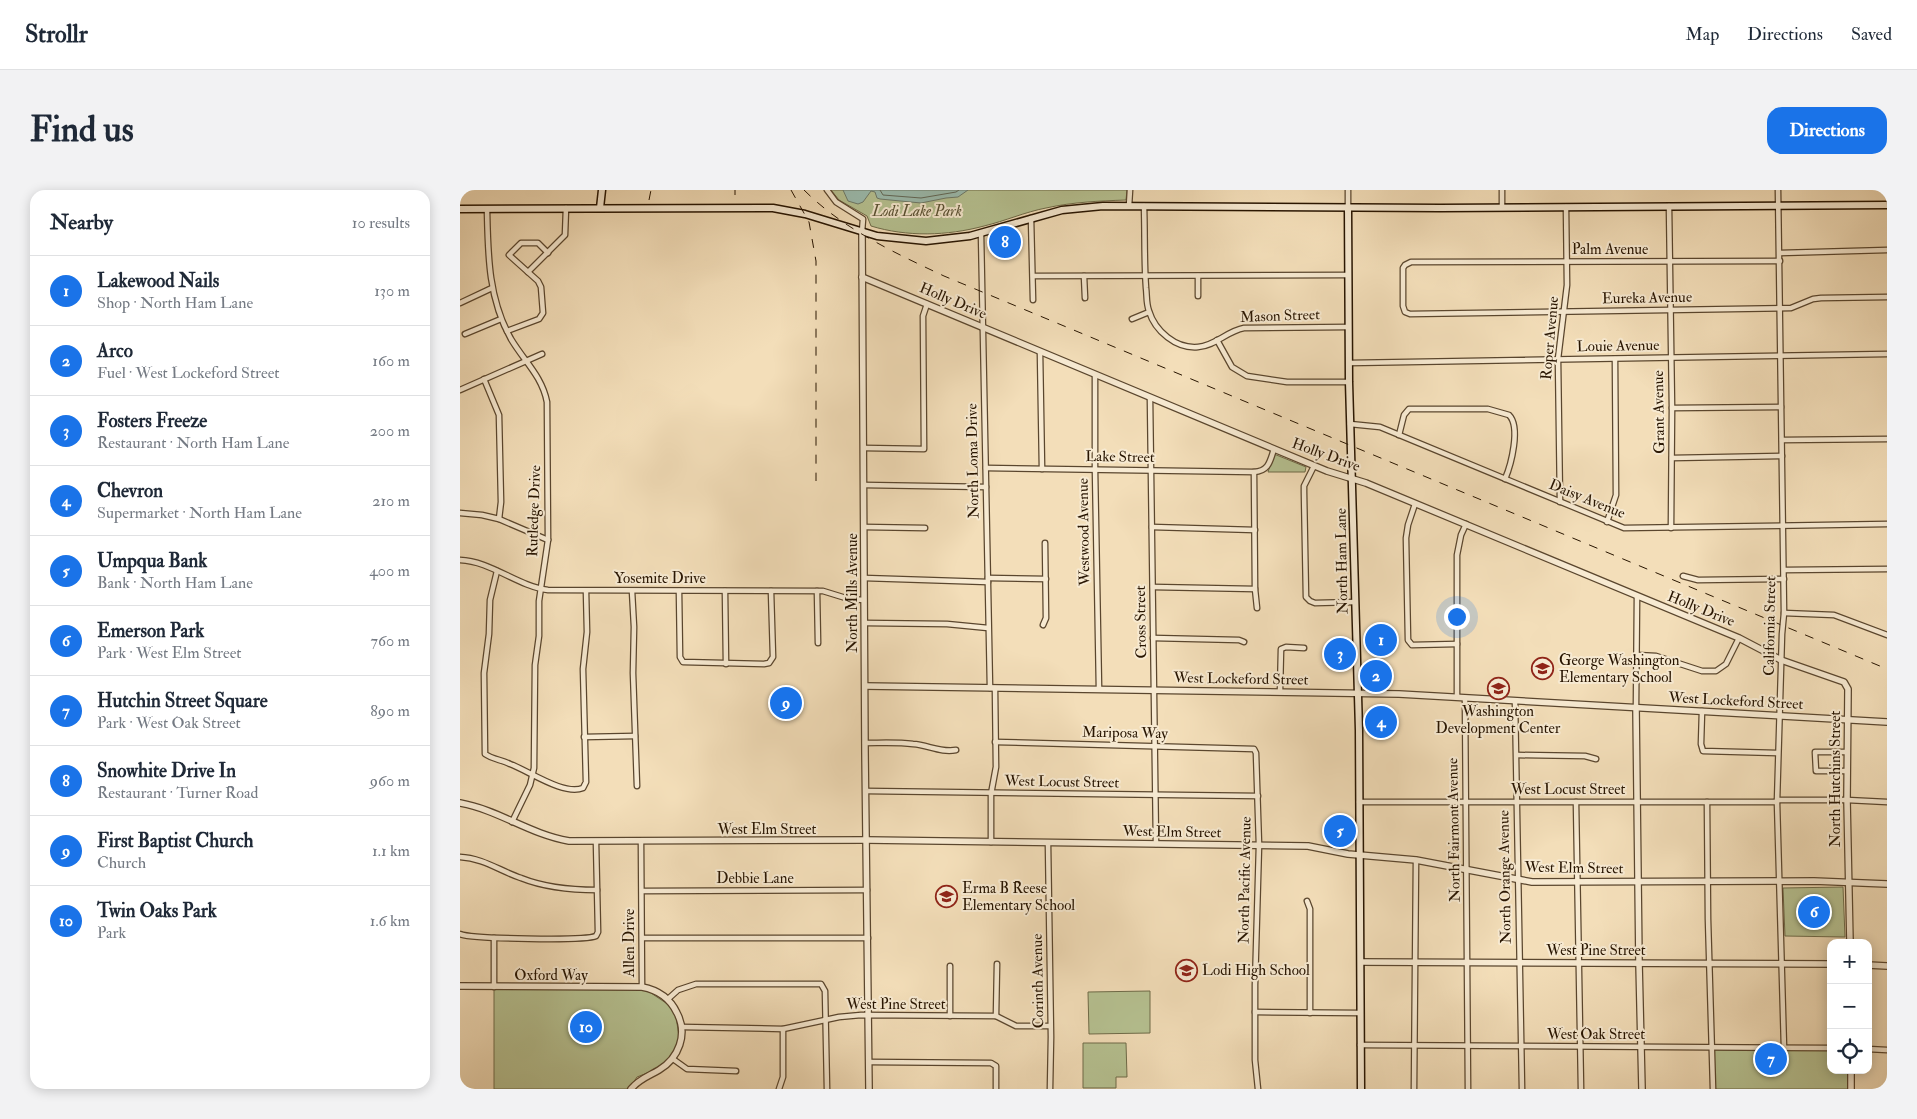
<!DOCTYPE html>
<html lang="en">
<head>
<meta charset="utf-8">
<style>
  body { margin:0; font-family:"IM FELL Double Pica",serif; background:#f2f2f3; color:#1f2937 }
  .controls { position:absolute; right:15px; bottom:15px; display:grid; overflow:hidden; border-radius:10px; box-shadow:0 2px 12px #0003 }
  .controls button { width:45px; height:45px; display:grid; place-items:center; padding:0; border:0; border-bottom:1px solid #e0e1e3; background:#fff; color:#1f2937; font:25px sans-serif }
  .you { position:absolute; left:996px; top:426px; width:18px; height:18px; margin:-12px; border:4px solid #fff; border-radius:50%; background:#1a73e8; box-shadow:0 0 0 8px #1a73e833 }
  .badge { display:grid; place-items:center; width:32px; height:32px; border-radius:50%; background:#1a73e8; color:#fff; font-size:16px; font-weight:700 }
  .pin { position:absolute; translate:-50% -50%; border:2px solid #fff; box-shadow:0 1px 5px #0006 }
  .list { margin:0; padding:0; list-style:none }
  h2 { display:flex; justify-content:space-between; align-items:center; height:65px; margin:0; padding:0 20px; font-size:21px }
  h2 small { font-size:16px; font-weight:400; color:#747a83 }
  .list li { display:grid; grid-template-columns:32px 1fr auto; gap:15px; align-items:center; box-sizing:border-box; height:70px; padding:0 20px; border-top:1px solid #e0e1e3 }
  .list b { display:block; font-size:19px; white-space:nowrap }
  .list p { margin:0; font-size:16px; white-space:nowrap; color:#747a83 }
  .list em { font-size:16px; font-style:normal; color:#747a83 }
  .icon { flex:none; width:28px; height:28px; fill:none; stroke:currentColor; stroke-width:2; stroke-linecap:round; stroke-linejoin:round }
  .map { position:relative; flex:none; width:1427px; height:899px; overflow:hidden; border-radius:15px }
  header { display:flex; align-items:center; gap:30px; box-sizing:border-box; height:70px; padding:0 25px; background:#fff; border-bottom:1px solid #e0e1e3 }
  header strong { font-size:24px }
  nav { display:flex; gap:28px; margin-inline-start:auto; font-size:18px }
  .intro { display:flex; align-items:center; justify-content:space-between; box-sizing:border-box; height:120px; padding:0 30px }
  h1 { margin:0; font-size:35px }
  .button { padding:12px 22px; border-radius:15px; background:#1a73e8; color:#fff; font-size:18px; font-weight:700 }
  main { display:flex; gap:30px; padding:0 30px }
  aside { flex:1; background:#fff; border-radius:15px; box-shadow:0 2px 12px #0003 }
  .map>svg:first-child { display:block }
  .green { fill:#b6c292; stroke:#6e6b49 }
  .water { fill:#9bbcaf; stroke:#6d7969 }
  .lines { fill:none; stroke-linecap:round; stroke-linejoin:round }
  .shore { stroke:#616858; stroke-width:1 }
  .minor-casing { stroke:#5a462e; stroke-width:7 }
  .tertiary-casing { stroke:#5a462e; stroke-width:8 }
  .secondary-casing { stroke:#271400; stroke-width:9 }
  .minor { stroke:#f7ead2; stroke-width:4.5 }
  .tertiary { stroke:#f7ead2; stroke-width:5.5 }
  .secondary { stroke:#f7ead2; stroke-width:6 }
  .rail { stroke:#271400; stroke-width:1; stroke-dasharray:9 9; stroke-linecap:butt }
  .labels { text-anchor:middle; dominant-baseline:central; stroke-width:4; stroke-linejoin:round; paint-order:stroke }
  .park-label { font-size:15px; font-style:italic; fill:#595133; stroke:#f7ead2 }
  .street-label { font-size:15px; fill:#271400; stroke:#f7ead2 }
  .poi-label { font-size:15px; fill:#271400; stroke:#f7ead2; text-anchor:start }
</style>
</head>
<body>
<header>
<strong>Strollr</strong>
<nav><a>Map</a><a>Directions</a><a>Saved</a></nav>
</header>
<div class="intro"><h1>Find us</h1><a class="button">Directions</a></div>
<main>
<aside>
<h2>Nearby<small>10 results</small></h2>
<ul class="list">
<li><span class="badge">1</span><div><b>Lakewood Nails</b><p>Shop · North Ham Lane</p></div><em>130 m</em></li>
<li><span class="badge">2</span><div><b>Arco</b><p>Fuel · West Lockeford Street</p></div><em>160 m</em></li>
<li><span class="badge">3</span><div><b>Fosters Freeze</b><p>Restaurant · North Ham Lane</p></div><em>200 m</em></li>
<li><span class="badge">4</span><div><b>Chevron</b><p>Supermarket · North Ham Lane</p></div><em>210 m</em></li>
<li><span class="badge">5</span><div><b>Umpqua Bank</b><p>Bank · North Ham Lane</p></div><em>400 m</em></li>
<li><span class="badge">6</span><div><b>Emerson Park</b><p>Park · West Elm Street</p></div><em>760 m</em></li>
<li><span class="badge">7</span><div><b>Hutchin Street Square</b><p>Park · West Oak Street</p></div><em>890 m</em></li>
<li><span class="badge">8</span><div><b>Snowhite Drive In</b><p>Restaurant · Turner Road</p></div><em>960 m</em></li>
<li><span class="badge">9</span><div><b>First Baptist Church</b><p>Church</p></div><em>1.1 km</em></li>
<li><span class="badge">10</span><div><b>Twin Oaks Park</b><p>Park</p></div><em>1.6 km</em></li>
</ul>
</aside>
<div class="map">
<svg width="1427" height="899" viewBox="0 0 1427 899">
  <rect width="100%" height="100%" fill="#f3deb9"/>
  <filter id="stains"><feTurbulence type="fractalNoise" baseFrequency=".004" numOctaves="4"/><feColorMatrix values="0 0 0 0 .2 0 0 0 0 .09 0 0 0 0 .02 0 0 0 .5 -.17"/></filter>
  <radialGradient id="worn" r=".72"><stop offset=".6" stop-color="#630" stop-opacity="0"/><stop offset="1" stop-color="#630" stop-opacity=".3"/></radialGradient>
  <g class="green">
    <path d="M371 0H667L666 10C639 11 613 12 586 18 565 22 545 31 524 36 487 46 447 47 411 36L407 26 379 10Z"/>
    <polygon points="814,264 846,277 845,282 808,282"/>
    <polygon points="1383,697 1385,747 1325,746 1323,698"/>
    <polygon points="34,797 182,797 215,819 220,854 205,876 177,887 169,899 34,899"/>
    <polygon points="690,801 690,843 629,844 628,802"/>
    <polygon points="623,853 666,853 667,887 656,887 656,898 623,898"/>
    <polygon points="1251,857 1371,858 1371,880 1392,880 1393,899 1252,899"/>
  </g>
  <polygon class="water" points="383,0 508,0 498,7 486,8 461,13 420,9 417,8 415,2 411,1 403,12 398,14 388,11"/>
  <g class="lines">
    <polyline class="shore" points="420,0 423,5 461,8 496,2 499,0"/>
    <defs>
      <g id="minor">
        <polyline points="367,0 376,12 403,29 402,42"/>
        <polyline points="888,0 888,17"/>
        <polyline points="1042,0 1042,17"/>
        <polyline points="1318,0 1324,423 1322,444 1317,612 1324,858"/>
        <polyline points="669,16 670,0"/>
        <path d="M684 16C685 43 684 71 686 98 687 105 686 113 689 121 695 141 716 159 738 157 755 156 767 141 784 138L888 137"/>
        <polyline points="1209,16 1212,218 1211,338"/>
        <path d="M27 19C28 64 28 108 51 149 64 171 82 186 87 212L88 350 79 411V446L75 475 74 578 70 595 52 632"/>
        <polyline points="571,28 573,110"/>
        <polyline points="521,43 530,498"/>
        <polyline points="1320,63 1427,60"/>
        <polyline points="1320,71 951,72 945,75 943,78 943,116 945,122 950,124 1331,118 1353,109 1361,108 1427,107"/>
        <polyline points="68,82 105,45 106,18"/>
        <polyline points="573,86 888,85"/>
        <polyline points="624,86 625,108"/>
        <polyline points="738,86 738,106"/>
        <polyline points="0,113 32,98"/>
        <polyline points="672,129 689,122"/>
        <polyline points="47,141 79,129 83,123 81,97 78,91 49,65 61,53 78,53 88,63"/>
        <polyline points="5,144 41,129"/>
        <polyline points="757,150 772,177 787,186 827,192 889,192"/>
        <polyline points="580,162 582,279"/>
        <polyline points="889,173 1427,164"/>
        <polyline points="635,185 635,279 639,499"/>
        <polyline points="24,189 39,225 41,312 39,329"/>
        <polyline points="0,200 82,164"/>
        <polyline points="690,208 696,654"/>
        <polyline points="1212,218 1321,217"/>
        <polyline points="890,234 920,237 1164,338 1427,334"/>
        <path d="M939 245 944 225 949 219H1028L1049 225C1061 237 1051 275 1045 289"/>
        <polyline points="1322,250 1427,249"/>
        <polyline points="404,258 464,259 463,126 467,114"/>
        <polyline points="1212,268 1322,266"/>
        <polyline points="854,276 844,296 844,302 846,407 850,411 855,413 895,412"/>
        <path d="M526 278 794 282C809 281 810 271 814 259"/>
        <polyline points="794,282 795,399 797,418"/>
        <polyline points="404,295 526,297"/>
        <polyline points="1100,312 1098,169 1107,95 1106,17"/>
        <polyline points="955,314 948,335 946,348 948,450 952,455 997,454"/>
        <polyline points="0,323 22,325 39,329 88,350"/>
        <polyline points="1147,332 1156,305 1155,169"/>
        <polyline points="404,337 465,338"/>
        <polyline points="692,337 795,340"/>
        <path d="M0 370C31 371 57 396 88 400L363 401 389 409 404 410"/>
        <polyline points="1324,380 1427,379"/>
        <path d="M37 381 30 410 29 444 24 483 25 564C32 569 42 570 50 574 69 581 104 606 123 598L126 592 123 479 127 442 126 401"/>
        <polyline points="1223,386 1238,390 1324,389"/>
        <polyline points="404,388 528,392"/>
        <polyline points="528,388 586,389"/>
        <polyline points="693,397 795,399"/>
        <polyline points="172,401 174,437 173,483 177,596"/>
        <polyline points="219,401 220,467 223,472 304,474 309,473 313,467 311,401"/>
        <polyline points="265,401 266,474"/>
        <polyline points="357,401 358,453"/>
        <polyline points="1324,423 1374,425 1427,445"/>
        <polyline points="405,433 487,434 528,438"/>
        <polyline points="583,435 586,428 585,353"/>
        <polyline points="693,448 779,450 784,452"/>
        <polyline points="1177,465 1196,466 1242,481 1256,481 1266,474 1279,448"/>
        <polyline points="820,502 821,459 826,457 844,458"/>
        <polyline points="997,507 997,365 1001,345 1006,334"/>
        <polyline points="1005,508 1008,899"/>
        <polyline points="1055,511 1062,899"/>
        <polyline points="1176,518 1177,406"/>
        <polyline points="1242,521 1241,554 1243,561 1317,563"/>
        <polyline points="124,547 175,546"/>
        <polyline points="535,552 794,559 796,563 799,655 795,795 795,870 798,899"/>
        <path d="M405 553C421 553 437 552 453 554 468 555 481 563 496 560"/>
        <polyline points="1387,562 1355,562 1356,581 1387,581"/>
        <polyline points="1057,565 1125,566 1136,569"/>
        <polyline points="406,601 798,606"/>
        <polyline points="1317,610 1387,610 1427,612"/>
        <polyline points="899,612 1317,612"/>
        <polyline points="1116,612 1121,899"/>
        <polyline points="1247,612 1248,729 1253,899"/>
        <polyline points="181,651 182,797"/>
        <polyline points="531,652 531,604 536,577 535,498"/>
        <polyline points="588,653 591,847 590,899"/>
        <path d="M0 667C23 668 40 681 61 688 86 698 111 700 137 700"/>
        <polyline points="182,701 407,700"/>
        <polyline points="847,711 850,719 850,823"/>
        <path d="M0 744C12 749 125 751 136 746L138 742 136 652"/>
        <polyline points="183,748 408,748"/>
        <polyline points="490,776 490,826"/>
        <polyline points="34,797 34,748"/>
        <polyline points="208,809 218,800 236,794 361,794 365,801 367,899"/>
        <polyline points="795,822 900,823"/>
        <polyline points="536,826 537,774"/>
        <polyline points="222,837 323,839 379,827 401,825 536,826 556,836 590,836"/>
        <polyline points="900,855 1371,858"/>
        <polyline points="1408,859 1427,860"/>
        <polyline points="213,869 227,879 276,881"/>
        <polyline points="409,872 531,873 536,876 536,899"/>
        <polyline points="319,899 323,887 323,839"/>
        <polyline points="954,899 956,670"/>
      </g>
      <g id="tertiary">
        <polyline points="402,42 405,563 409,899"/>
        <polyline points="402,87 867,281 906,293 1279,448 1321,470 1384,492 1388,499 1387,610 1390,753"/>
        <polyline points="405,496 939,504 1427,532"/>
        <polyline points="1176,518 1179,773 1182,899"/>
        <path d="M0 613C39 620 69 644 109 651L407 650 848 656 888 664 956 670 1072 692 1354 691 1427 694"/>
        <polyline points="901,772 1371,774"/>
        <polyline points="1408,775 1427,776"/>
        <path d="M0 796 182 797C198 800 210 808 217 823 228 844 219 868 199 880 189 886 179 889 171 899"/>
        <polyline points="1391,880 1391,899"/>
      </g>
      <g id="secondary">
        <polyline points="888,17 889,192 899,540 901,899"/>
        <polyline points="140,18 142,0"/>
        <polyline points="0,19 313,18 345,24 417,46 466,51 510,46 602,20 643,16 980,18 1427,15"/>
      </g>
    </defs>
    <use href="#minor" class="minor-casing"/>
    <use href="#tertiary" class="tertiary-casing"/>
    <use href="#secondary" class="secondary-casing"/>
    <use href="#minor" class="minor"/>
    <use href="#tertiary" class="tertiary"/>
    <use href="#secondary" class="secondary"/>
    <g class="rail">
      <polyline points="275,0 275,5"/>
      <polyline points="331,0 349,32 356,71 356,291"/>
      <path d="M344 0C383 39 435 63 484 86L1427 479"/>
      <polyline points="189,10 191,0"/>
    </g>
  </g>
  <defs>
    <symbol id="school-ring" viewBox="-11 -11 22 22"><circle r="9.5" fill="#f7ead2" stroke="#8f2418" stroke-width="1.5"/><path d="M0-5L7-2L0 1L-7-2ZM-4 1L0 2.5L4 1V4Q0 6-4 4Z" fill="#8f2418"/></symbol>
  </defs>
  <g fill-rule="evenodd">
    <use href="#school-ring" x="1070" y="466" width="25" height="25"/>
    <use href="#school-ring" x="1026" y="486" width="25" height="25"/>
    <use href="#school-ring" x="474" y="694" width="25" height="25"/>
    <use href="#school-ring" x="714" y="768" width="25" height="25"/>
  </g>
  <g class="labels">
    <g class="park-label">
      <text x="457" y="21">Lodi Lake Park</text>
    </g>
    <g class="street-label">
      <text x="1150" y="59">Palm Avenue</text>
      <text transform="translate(1187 108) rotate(-1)">Eureka Avenue</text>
      <text transform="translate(493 111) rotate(23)">Holly Drive</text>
      <text transform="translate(820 126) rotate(-2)">Mason Street</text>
      <text transform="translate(1090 148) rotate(-85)">Roper Avenue</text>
      <text transform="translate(1158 156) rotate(-1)">Louie Avenue</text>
      <text transform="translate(1199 222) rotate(-91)">Grant Avenue</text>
      <text transform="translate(866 265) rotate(20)">Holly Drive</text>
      <text transform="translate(660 267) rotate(1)">Lake Street</text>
      <text transform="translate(513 271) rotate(-91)">North Loma Drive</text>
      <text transform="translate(1127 309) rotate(22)">Daisy Avenue</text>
      <text transform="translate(74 321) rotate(-88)">Rutledge Drive</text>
      <text transform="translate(624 342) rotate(-91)">Westwood Avenue</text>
      <text transform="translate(882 371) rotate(-91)">North Ham Lane</text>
      <text x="200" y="388">Yosemite Drive</text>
      <text transform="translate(392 403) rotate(-90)">North Mills Avenue</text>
      <text transform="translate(1241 419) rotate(22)">Holly Drive</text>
      <text transform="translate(681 432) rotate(-91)">Cross Street</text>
      <text transform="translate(1310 436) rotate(-89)">California Street</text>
      <text transform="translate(781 489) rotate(1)">West Lockeford Street</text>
      <text transform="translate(1276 511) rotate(3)">West Lockeford Street</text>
      <text transform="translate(665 543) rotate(1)">Mariposa Way</text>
      <text transform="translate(1375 589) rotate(-90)">North Hutchins Street</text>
      <text transform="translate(602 592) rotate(1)">West Locust Street</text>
      <text x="1108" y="599">West Locust Street</text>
      <text x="307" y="639">West Elm Street</text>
      <text transform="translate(994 640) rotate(-91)">North Fairmont Avenue</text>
      <text transform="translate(712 642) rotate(1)">West Elm Street</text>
      <text transform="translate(1114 678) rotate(1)">West Elm Street</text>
      <text transform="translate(1045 687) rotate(-91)">North Orange Avenue</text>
      <text x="295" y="688">Debbie Lane</text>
      <text transform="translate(785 690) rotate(-89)">North Pacific Avenue</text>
      <text transform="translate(169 753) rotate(-90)">Allen Drive</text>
      <text x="1136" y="760">West Pine Street</text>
      <text x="91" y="785">Oxford Way</text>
      <text transform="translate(578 791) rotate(-91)">Corinth Avenue</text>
      <text x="436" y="814">West Pine Street</text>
      <text x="1136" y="844">West Oak Street</text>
    </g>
    <g class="poi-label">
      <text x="1099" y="470">George Washington<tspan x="1099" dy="17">Elementary School</tspan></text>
      <text x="1038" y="521" text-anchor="middle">Washington<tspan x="1038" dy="17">Development Center</tspan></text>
      <text x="502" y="698">Erma B Reese<tspan x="502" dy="17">Elementary School</tspan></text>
      <text x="742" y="780">Lodi High School</text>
    </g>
  </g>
  <rect width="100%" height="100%" filter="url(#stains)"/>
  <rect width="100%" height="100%" fill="url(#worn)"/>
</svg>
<div class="controls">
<button>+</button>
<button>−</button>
<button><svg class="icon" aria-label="locate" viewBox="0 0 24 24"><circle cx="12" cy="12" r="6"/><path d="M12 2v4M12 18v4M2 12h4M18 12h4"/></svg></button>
</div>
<div class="you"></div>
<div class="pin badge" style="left:921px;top:450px">1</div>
<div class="pin badge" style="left:916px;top:486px">2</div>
<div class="pin badge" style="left:880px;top:464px">3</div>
<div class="pin badge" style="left:921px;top:532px">4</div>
<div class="pin badge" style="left:880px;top:641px">5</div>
<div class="pin badge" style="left:1354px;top:722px">6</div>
<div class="pin badge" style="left:1311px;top:869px">7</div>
<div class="pin badge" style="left:545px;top:52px">8</div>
<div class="pin badge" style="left:326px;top:513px">9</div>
<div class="pin badge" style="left:126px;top:837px">10</div>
</div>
</main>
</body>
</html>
